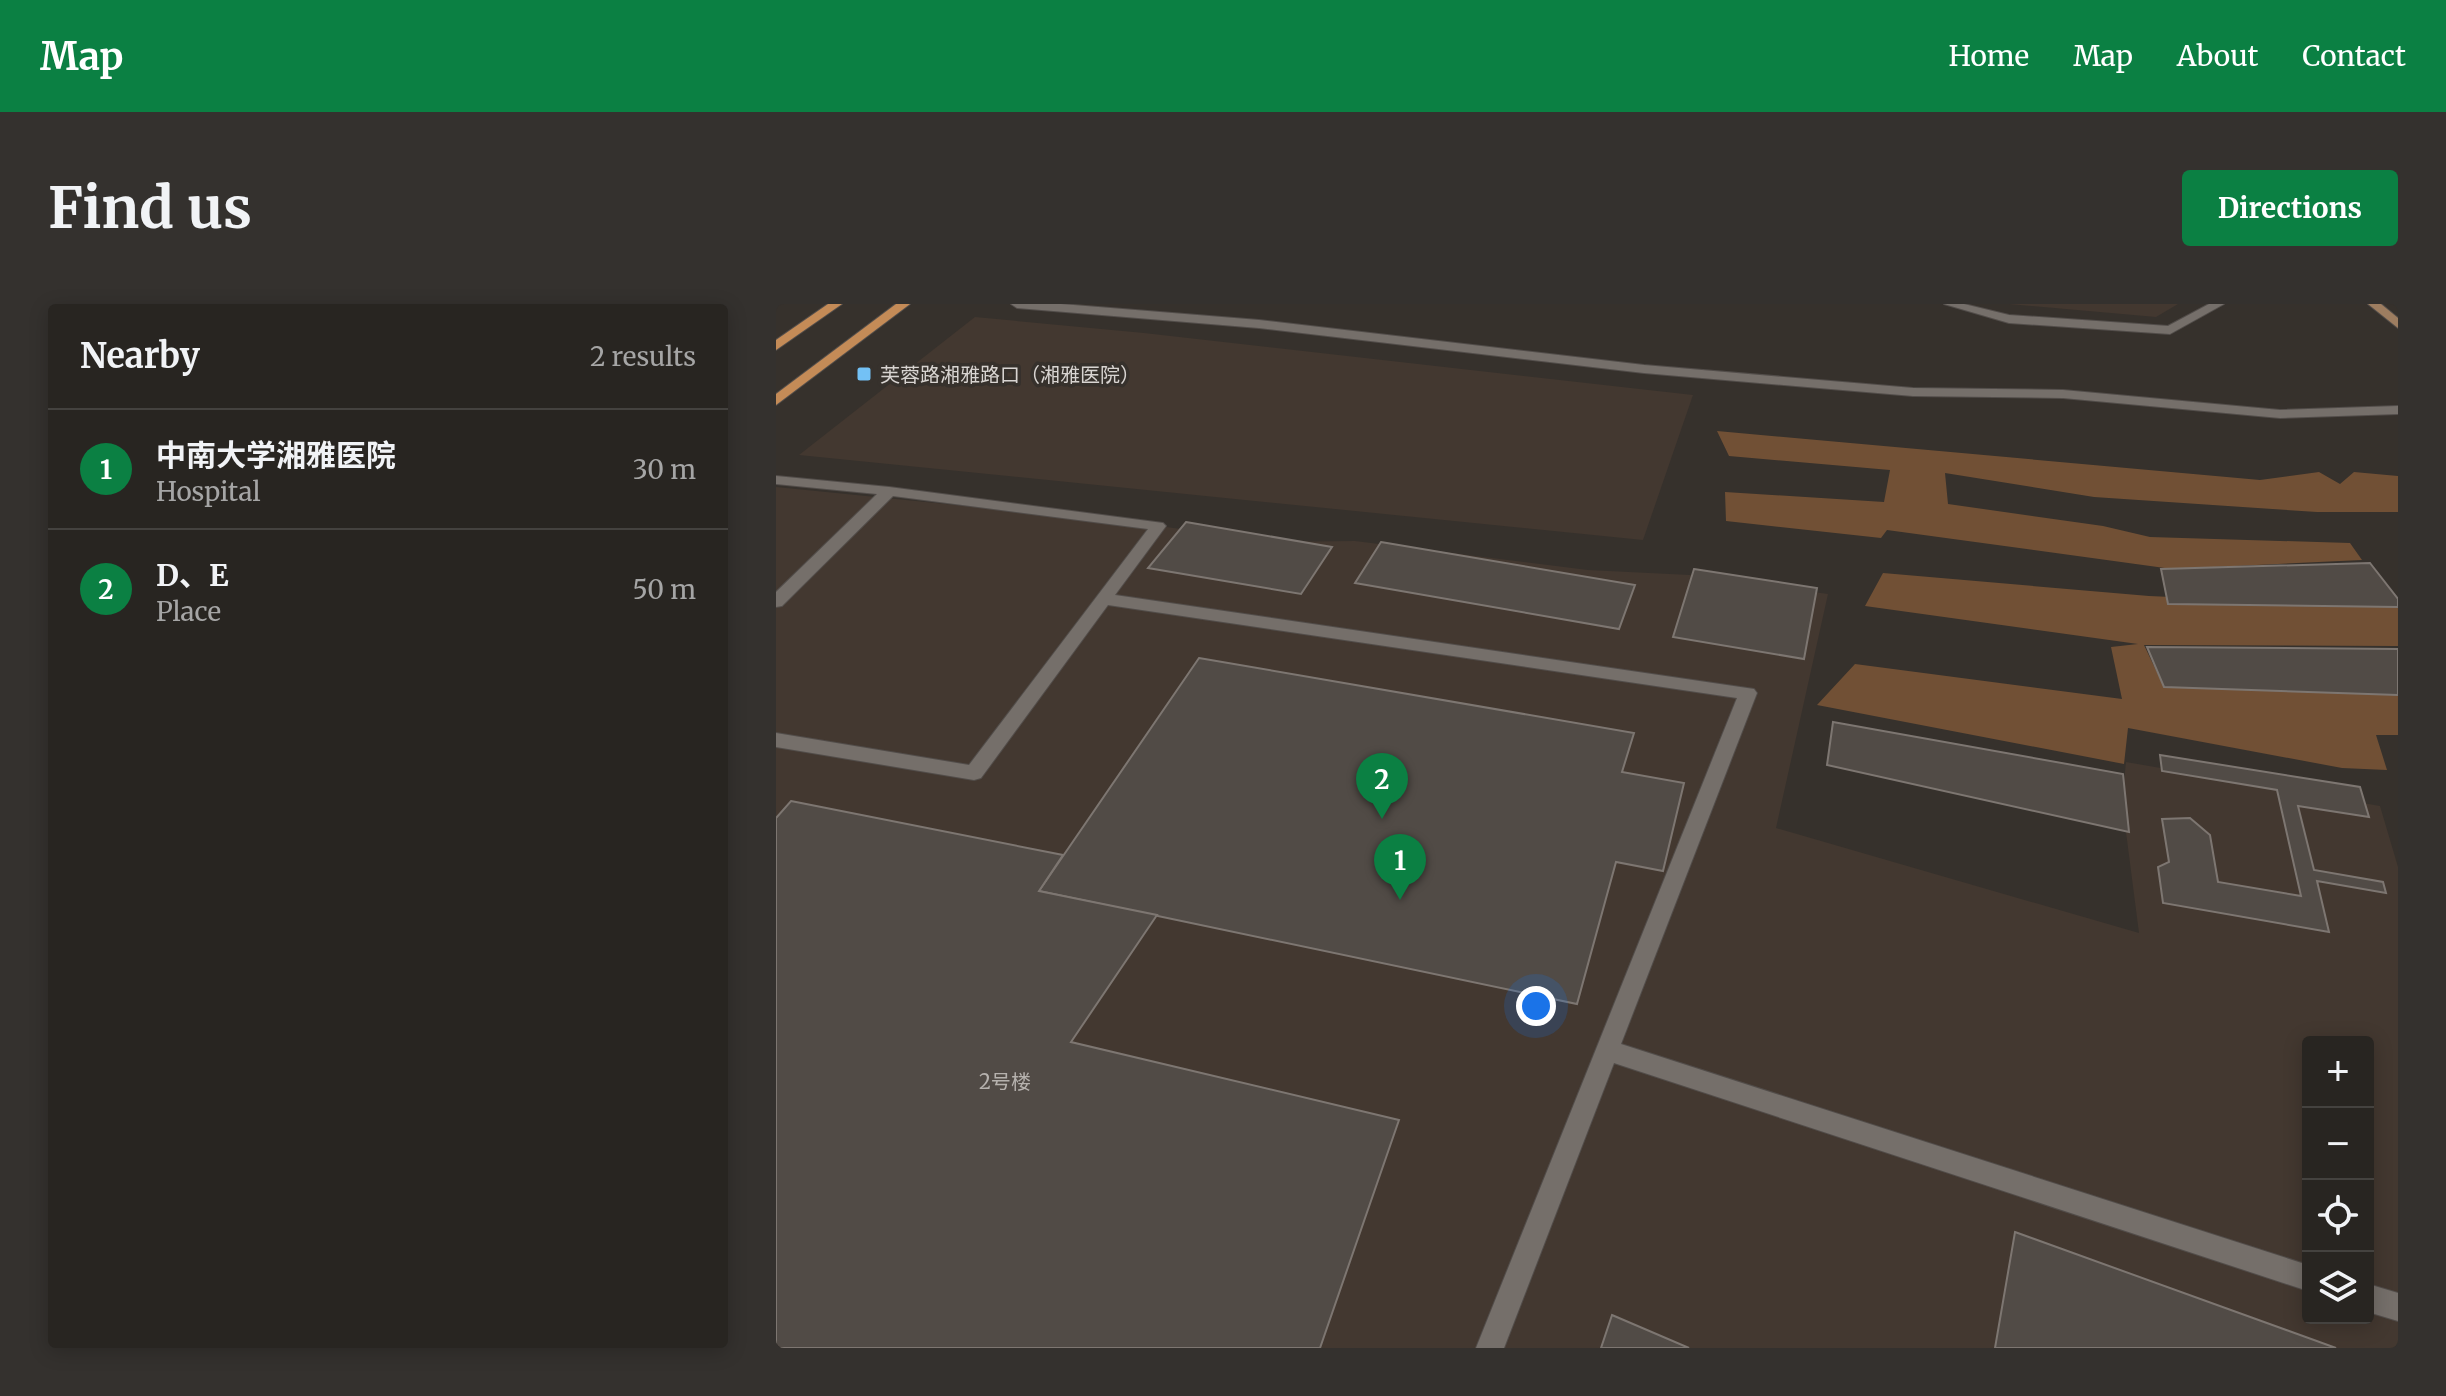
<!DOCTYPE html>
<html lang="en">
<head>
<meta charset="utf-8">
<style>
  body { margin:0; font-family:Merriweather,"Noto Sans SC",serif; background:#34312e; color:#f1f3f6 }
  .controls { position:absolute; right:24px; bottom:24px; display:grid; overflow:hidden; border-radius:8px; box-shadow:0 4px 20px #0003 }
  .controls button { width:72px; height:72px; display:grid; place-items:center; padding:0; border:0; border-bottom:2px solid #44423f; background:#282521; color:#f1f3f6; font:40px sans-serif }
  .you { position:absolute; left:760px; top:702px; width:28px; height:28px; margin:-20px; border:6px solid #fff; border-radius:50%; background:#1a73e8; box-shadow:0 0 0 12px #1a73e833 }
  .badge { display:grid; place-items:center; width:52px; height:52px; border-radius:50%; background:#0b8043; color:#fff; font-size:26px; font-weight:700 }
  .pin { position:absolute; translate:-50% -66px; filter:drop-shadow(0 2px 4px #0008) }
  .pin::after { content:''; position:absolute; top:42px; width:28px; height:24px; background:inherit; clip-path:polygon(0 0,100% 0,50% 100%) }
  .list { margin:0; padding:0; list-style:none }
  h2 { display:flex; justify-content:space-between; align-items:center; height:104px; margin:0; padding:0 32px; font-size:34px }
  h2 small { font-size:26px; font-weight:400; color:#a5a5a5 }
  .list li { display:grid; grid-template-columns:52px 1fr auto; gap:24px; align-items:center; box-sizing:border-box; height:120px; padding:0 32px; border-top:2px solid #44423f }
  .list b { display:block; font-size:30px; white-space:nowrap }
  .list p { margin:0; font-size:26px; white-space:nowrap; color:#a5a5a5 }
  .list em { font-size:26px; font-style:normal; color:#a5a5a5 }
  .icon { flex:none; width:44px; height:44px; fill:none; stroke:currentColor; stroke-width:2; stroke-linecap:round; stroke-linejoin:round }
  .map { position:relative; flex:none; width:1622px; height:1044px; overflow:hidden; border-radius:8px }
  header { display:flex; align-items:center; gap:48px; box-sizing:border-box; height:112px; padding:0 40px; background:#0b8043; color:#fff }
  header strong { font-size:38px }
  nav { display:flex; gap:44px; margin-inline-start:auto; font-size:28px }
  .intro { display:flex; align-items:center; justify-content:space-between; box-sizing:border-box; height:192px; padding:0 48px }
  h1 { margin:0; font-size:56px }
  .button { padding:20px 36px; border-radius:8px; background:#0b8043; color:#fff; font-size:28px; font-weight:700 }
  main { display:flex; gap:48px; padding:0 48px }
  aside { flex:1; background:#282521; border-radius:8px; box-shadow:0 4px 20px #0003 }
  .map>svg:first-child { display:block }
  .built { fill:#433830; fill-rule:evenodd }
  .green { fill:#715035 }
  .building { fill:#514b46; stroke:#7d7671; stroke-width:2 }
  .lines { fill:none; stroke-linecap:round; stroke-linejoin:round }
  .street-casing { stroke:#524d4a; stroke-width:2 }
  .secondary-casing { stroke:#524d4a; stroke-width:2 }
  .primary-casing { stroke:#524d4a; stroke-width:2 }
  .street { fill:#756f6a; fill-rule:evenodd }
  .secondary { fill:#9d7d60; fill-rule:evenodd }
  .primary { fill:#c48b57; fill-rule:evenodd }
  .poi-dot { fill:#73c1f5; stroke:#36312c; stroke-width:3 }
  .labels { text-anchor:middle; dominant-baseline:central; stroke-width:7; stroke-linejoin:round; paint-order:stroke }
  .far-poi-label { font-size:20px; fill:#d8d4d1; stroke:#36312c; text-anchor:start }
  .number-label { font-size:20px; fill:#b6b2ae }
</style>
</head>
<body>
<header>
<strong>Map</strong>
<nav><a>Home</a><a>Map</a><a>About</a><a>Contact</a></nav>
</header>
<div class="intro"><h1>Find us</h1><a class="button">Directions</a></div>
<main>
<aside>
<h2>Nearby<small>2 results</small></h2>
<ul class="list">
<li><span class="badge">1</span><div><b>中南大学湘雅医院</b><p>Hospital</p></div><em>30 m</em></li>
<li><span class="badge">2</span><div><b>D、E</b><p>Place</p></div><em>50 m</em></li>
</ul>
</aside>
<div class="map">
<svg width="1622" height="1044" viewBox="0 0 1622 1044">
  <rect width="100%" height="100%" fill="#36312c"/>
  <g class="built">
    <polygon points="1233,0 1402,0 1380,13"/>
    <polygon points="199,13 368,29 917,91 867,236 23,151"/>
    <path d="M0 183 369 220 497 238 579 237 812 266 914 271 1052 290 1000 524 1363 629 1346 497 1350 458 1604 502 1622 563V1044H0ZM1532 738H1592V1014H1532Z"/>
  </g>
  <g class="green">
    <polygon points="941,127 1484,176 1543,168 1564,180 1578,168 1622,172 1622,208 1541,208 1318,193 1169,169 1172,200 1327,222 1374,233 1574,239 1586,256 1396,265 1111,226 1105,234 950,217 949,188 1108,198 1114,166 953,152"/>
    <polygon points="1107,269 1373,292 1622,303 1622,342 1368,341 1388,383 1622,391 1622,431 1600,431 1611,466 1566,464 1352,424 1348,460 1041,401 1079,360 1346,395 1335,343 1362,340 1089,302"/>
  </g>
  <g class="building">
    <polygon points="410,218 556,243 525,290 372,264"/>
    <polygon points="605,238 859,281 843,325 579,279"/>
    <polygon points="1594,259 1622,295 1622,303 1392,300 1385,265"/>
    <polygon points="918,265 1041,284 1028,355 897,333"/>
    <polygon points="1371,343 1622,345 1622,391 1388,383"/>
    <polygon points="423,354 858,429 846,468 908,479 887,567 840,558 801,700 263,587"/>
    <polygon points="1057,418 1347,470 1353,528 1051,461"/>
    <polygon points="1384,451 1584,483 1593,513 1522,502 1538,566 1607,578 1610,589 1541,577 1553,628 1387,599 1382,563 1393,558 1386,515 1414,514 1434,531 1442,578 1525,592 1501,486 1386,467"/>
    <polygon points="15,497 287,551 263,587 381,611 295,738 623,816 544,1044 0,1044 0,514"/>
    <polygon points="1239,928 1560,1044 1219,1044"/>
    <polygon points="836,1011 913,1044 825,1044"/>
  </g>
  <g class="lines">
    <defs>
      <g id="street">
        <polygon points="235,0 285,0 483,16 868,61 1137,84 1287,86 1504,106 1622,102 1622,110 1504,114 1287,94 1137,92 868,69 483,24 241,4"/>
        <polygon points="1168,0 1188,0 1233,11 1392,22 1433,0 1448,0 1394,30 1233,19"/>
        <polygon points="0,172 113,183 387,219 390,222 339,291 978,385 981,389 845,740 1532,961 1532,987 838,759 728,1044 700,1044 961,394 332,301 205,474 198,476 0,443 0,429 193,461 372,225 117,192 6,302 0,303 0,288 101,190 0,180"/>
        <polygon points="1592,980 1622,989 1622,1017 1592,1008"/>
      </g>
      <polygon id="secondary" points="1592,0 1605,0 1622,14 1622,24"/>
      <g id="primary">
        <polygon points="52,0 66,0 0,46 0,36"/>
        <polygon points="120,0 134,0 0,101 0,90"/>
      </g>
    </defs>
    <use href="#street" class="street-casing"/>
    <use href="#secondary" class="secondary-casing"/>
    <use href="#primary" class="primary-casing"/>
    <use href="#street" class="street"/>
    <use href="#secondary" class="secondary"/>
    <use href="#primary" class="primary"/>
  </g>
  <rect class="poi-dot" x="80" y="62" width="16" height="16" rx="4"/>
  <g class="labels">
    <g class="far-poi-label">
      <text x="104" y="70">芙蓉路湘雅路口（湘雅医院）</text>
    </g>
    <g class="number-label">
      <text x="229" y="777">2号楼</text>
    </g>
  </g>
</svg>
<div class="controls">
<button>+</button>
<button>−</button>
<button><svg class="icon" aria-label="locate" viewBox="0 0 24 24"><circle cx="12" cy="12" r="6"/><path d="M12 2v4M12 18v4M2 12h4M18 12h4"/></svg></button>
<button><svg class="icon" aria-label="layers" viewBox="0 0 24 24"><path d="M12 4l9 5-9 5-9-5zM3 14l9 5 9-5"/></svg></button>
</div>
<div class="you"></div>
<div class="pin badge" style="left:624px;top:596px">1</div>
<div class="pin badge" style="left:606px;top:515px">2</div>
</div>
</main>
</body>
</html>
